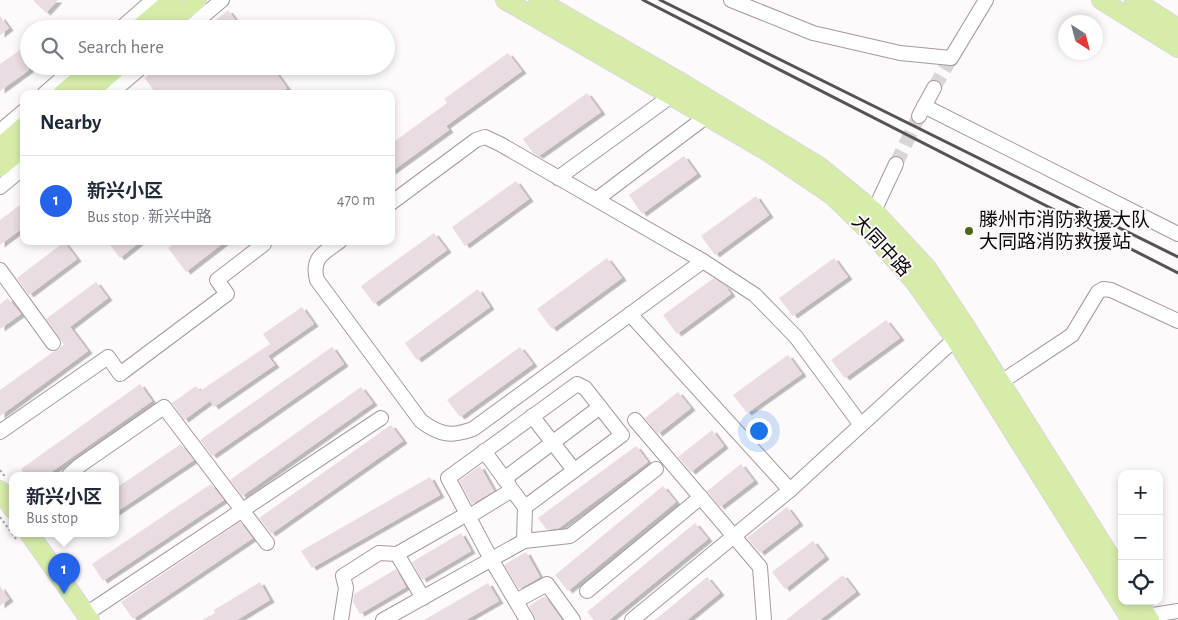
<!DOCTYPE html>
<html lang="en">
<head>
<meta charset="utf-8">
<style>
  body { margin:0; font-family:"Alegreya Sans","Noto Sans SC",sans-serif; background:#f2f2f3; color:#1f2937 }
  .controls { position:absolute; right:15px; bottom:15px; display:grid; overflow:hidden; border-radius:10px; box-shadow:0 2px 8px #0003 }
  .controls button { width:45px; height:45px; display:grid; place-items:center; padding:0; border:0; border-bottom:1px solid #e0e1e3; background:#fff; color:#1f2937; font:25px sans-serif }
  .compass { position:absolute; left:1058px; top:15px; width:45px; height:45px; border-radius:50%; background:#fff; box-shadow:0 2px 8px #0003; rotate:144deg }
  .you { position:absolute; left:758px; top:430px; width:18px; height:18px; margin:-12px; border:4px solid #fff; border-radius:50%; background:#1a73e8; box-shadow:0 0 0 8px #1a73e833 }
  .badge { display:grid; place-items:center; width:32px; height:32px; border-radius:50%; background:#2563eb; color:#fff; font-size:16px; font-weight:700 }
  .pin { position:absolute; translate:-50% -41px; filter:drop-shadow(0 1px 2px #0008) }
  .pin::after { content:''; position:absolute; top:26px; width:18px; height:15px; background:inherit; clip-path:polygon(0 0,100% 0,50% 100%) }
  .popup { position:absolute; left:9px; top:472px; width:110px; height:65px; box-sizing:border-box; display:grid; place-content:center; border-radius:10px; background:#fff; filter:drop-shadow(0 1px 4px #0005); font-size:16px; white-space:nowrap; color:#747a83 }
  .popup b { font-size:19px; color:#1f2937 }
  .popup::after { content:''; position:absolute; left:50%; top:100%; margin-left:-10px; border:10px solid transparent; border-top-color:#fff }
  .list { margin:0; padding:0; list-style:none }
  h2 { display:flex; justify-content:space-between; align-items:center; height:65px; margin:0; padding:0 20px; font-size:21px }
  h2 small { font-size:16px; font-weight:400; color:#747a83 }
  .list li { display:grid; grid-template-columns:32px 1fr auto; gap:15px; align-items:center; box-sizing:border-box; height:90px; padding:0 20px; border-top:1px solid #e0e1e3 }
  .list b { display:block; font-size:19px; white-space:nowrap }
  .list p { margin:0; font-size:16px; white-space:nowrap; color:#747a83 }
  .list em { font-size:16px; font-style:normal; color:#747a83 }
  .icon { flex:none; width:28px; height:28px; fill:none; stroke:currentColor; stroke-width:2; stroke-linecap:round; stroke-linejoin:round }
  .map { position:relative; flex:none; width:1178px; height:620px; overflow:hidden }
  .search { position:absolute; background:#fff; box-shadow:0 2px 8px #0003; left:20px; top:20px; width:375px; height:55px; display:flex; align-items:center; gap:12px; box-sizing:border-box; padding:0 18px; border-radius:28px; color:#747a83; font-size:19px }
  .panel { position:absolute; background:#fff; box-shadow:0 2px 8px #0003; left:20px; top:90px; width:375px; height:155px; border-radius:10px }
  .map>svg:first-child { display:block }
  .building { fill:#e9dce2; filter:url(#shadow) }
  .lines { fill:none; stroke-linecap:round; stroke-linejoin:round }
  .minor-tunnel { stroke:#dad5d7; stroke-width:14; stroke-dasharray:14 7; stroke-linecap:butt }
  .minor-casing { stroke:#a6999f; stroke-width:16 }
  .major-casing { stroke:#d8d8d8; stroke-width:20 }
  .path { stroke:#aba6a8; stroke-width:2; stroke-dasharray:2.5 2.5; stroke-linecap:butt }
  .minor { stroke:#fff; stroke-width:14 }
  .major { stroke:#d6edaa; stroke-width:18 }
  .rail { stroke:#575355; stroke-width:3 }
  .poi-dot { fill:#4e6615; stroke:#fef9fb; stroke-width:2 }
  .labels { text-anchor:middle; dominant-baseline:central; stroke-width:4; stroke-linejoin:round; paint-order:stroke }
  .poi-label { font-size:19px; fill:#0e0a0c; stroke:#fef9fb; text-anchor:start }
  .street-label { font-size:19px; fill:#0e0a0c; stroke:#fef9fb }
</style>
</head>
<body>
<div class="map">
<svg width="1178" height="620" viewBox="0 0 1178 620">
  <defs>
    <filter id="shadow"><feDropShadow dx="4.5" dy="2.5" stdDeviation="0" flood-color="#0004"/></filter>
  </defs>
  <rect width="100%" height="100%" fill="#fef9fb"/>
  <g class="building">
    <polygon points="33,0 58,0 46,13"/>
    <polygon points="228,10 242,29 205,29"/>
    <polygon points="0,16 9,28 0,35"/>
    <polygon points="23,48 29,55 29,70 0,91 0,64"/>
    <polygon points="508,53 522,71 446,126 449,130 391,172 391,144 447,103 444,99"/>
    <polygon points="159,66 271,66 287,88 279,94 156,94 145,78"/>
    <polygon points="587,93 601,112 539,156 533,153 523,139"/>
    <polygon points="684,156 697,174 642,214 629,195"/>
    <polygon points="516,181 529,199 465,246 452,227"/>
    <polygon points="756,196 769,215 715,255 701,236"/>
    <polygon points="24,202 24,227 0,245 0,220"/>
    <polygon points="434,233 447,250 374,304 361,286"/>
    <polygon points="107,241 141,241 120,258"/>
    <polygon points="177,241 226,241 186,272 168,248"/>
    <polygon points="64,242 77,259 29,295 17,278"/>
    <polygon points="607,258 622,278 552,329 537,309"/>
    <polygon points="834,258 848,277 793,316 779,298"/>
    <polygon points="714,278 726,287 731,294 677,334 663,315"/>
    <polygon points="96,282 108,298 70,327 88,351 0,416 0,390 53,352 58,350 64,344 46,319"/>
    <polygon points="478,289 490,307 417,360 405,343"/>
    <polygon points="8,298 21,314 0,329 0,304"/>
    <polygon points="302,307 314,324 268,356 275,365 214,407 210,401 184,420 172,403 196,386 200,391 270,344 263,334"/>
    <polygon points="886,320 900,338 845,378 831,360"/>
    <polygon points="332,347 344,364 212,456 200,440"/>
    <polygon points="520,347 533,364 460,417 447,400"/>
    <polygon points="788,355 802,374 747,413 733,395"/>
    <polygon points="140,384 152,401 47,475 25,475 21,469"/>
    <polygon points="361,387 373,403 242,496 230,480"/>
    <polygon points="678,392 691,408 658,434 645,418"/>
    <polygon points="391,425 403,441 271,534 259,518"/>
    <polygon points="712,430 724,446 691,472 678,457"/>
    <polygon points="181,444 194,460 115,513 115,489"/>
    <polygon points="636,446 648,462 559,528 547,530 538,518"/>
    <polygon points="741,464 754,481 720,507 707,491"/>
    <polygon points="480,466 494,491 472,504 459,481"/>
    <polygon points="430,477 440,495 312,568 301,551"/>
    <polygon points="211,484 224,500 103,581 92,564"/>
    <polygon points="663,486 676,502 568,591 555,575"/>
    <polygon points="787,507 799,523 760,553 747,538"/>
    <polygon points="240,522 253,538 133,619 121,602"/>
    <polygon points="695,523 708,539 609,620 594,620 587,612"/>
    <polygon points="461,533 471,551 422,580 412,562"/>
    <polygon points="813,541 825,557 785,589 772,572"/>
    <polygon points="526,552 540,577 519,589 504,565"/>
    <polygon points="396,569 406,587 360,614 353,602 354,594"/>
    <polygon points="843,575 856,592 820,620 786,620"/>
    <polygon points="707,577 720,593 687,620 655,620"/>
    <polygon points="260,582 270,600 237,620 202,620 215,613 214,610"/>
    <polygon points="488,583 499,601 466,620 424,620"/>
    <polygon points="0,586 9,599 0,606"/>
    <polygon points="545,596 562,620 536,620 529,606"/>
  </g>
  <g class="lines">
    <g class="minor-tunnel">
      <polyline points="934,88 951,58"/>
      <polyline points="896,164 919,116"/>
    </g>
    <defs>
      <g id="minor">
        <polyline points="731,0 813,33 900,53 951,58 986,0"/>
        <polyline points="120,29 153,0"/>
        <polyline points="188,29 222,0"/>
        <polyline points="44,94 76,66"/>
        <polyline points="110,94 143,66"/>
        <polyline points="924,106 1178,234"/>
        <polyline points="919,116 934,88"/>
        <polyline points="0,131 24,111"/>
        <polyline points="558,178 671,96"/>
        <polyline points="0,187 24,167"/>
        <polyline points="597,199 707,116"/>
        <polyline points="391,203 476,140 485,137 500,144 703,261 755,295 796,337 861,425"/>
        <polyline points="874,211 896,164"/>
        <path d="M340 241C324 253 311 257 317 280L421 421C440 435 451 437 473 429L703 261"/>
        <polyline points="0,270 53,343"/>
        <polyline points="630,314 790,490"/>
        <polyline points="1001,382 1072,335 1098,292 1103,289 1111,290 1178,321"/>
        <polyline points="532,416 574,470"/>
        <polyline points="635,420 760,567 764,620"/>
        <polyline points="0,432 108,357 120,374 227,294 217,280 264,244"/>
        <polyline points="484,451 509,485"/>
        <polyline points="69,475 79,466 164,407 267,543"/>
        <polyline points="504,479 600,407"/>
        <polyline points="525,507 622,435 585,388 577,384 448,478 491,559 527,620"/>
        <polyline points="468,517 512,490 525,507 524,541"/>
        <polyline points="397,554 423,598"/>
        <polyline points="587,591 701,497"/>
        <polyline points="516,601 547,584 573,620"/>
        <polyline points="86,614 381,418"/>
        <polyline points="1147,616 1178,611"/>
        <polyline points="341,620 346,588 343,576 379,553 397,554 467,514"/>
        <polyline points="383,620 524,541 570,536 656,469"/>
        <polyline points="632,620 790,490 955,339"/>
      </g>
      <g id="major">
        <polyline points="505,0 765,150 833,196 873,235 914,281 955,339 1131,620"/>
        <polyline points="538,0 684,84 819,166 874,211 927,268 966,327 1122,575"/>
        <polyline points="1101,0 1178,48"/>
        <polyline points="1134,0 1178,28"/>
        <polyline points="138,29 172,0"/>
        <polyline points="163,29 197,0"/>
        <polyline points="62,94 94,66"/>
        <polyline points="87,94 119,66"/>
        <polyline points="0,147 24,126"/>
        <polyline points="0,167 24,147"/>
        <polyline points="0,490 13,509"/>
        <polyline points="29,533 90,620"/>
        <polyline points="1138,601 1150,620"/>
      </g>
    </defs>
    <use href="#minor" class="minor-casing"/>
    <use href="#major" class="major-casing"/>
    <g class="path">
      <polyline points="0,470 6,478"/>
      <polyline points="0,517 16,539"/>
    </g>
    <use href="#minor" class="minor"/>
    <use href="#major" class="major"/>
    <g class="rail">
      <polyline points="643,0 1178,273"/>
      <polyline points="660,0 1178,257"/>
    </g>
  </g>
  <circle class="poi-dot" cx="969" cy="231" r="5"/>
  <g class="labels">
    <g class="poi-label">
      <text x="979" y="220">滕州市消防救援大队<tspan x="979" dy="22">大同路消防救援站</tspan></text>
    </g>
    <g class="street-label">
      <text transform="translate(881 246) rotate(47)">大同中路</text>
    </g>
  </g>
</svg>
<div class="controls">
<button>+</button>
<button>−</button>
<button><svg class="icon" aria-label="locate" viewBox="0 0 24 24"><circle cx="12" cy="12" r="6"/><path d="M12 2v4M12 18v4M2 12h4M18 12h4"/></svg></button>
</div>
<svg class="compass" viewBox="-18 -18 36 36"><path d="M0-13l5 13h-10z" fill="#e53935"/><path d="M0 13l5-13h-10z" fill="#747a83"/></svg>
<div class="you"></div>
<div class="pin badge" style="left:64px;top:594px">1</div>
<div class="popup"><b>新兴小区</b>Bus stop</div>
<div class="search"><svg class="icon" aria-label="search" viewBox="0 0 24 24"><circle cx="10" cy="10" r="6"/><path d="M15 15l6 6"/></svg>Search here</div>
<section class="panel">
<h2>Nearby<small></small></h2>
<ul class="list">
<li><span class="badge">1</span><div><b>新兴小区</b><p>Bus stop · 新兴中路</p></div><em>470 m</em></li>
</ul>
</section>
</div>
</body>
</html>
